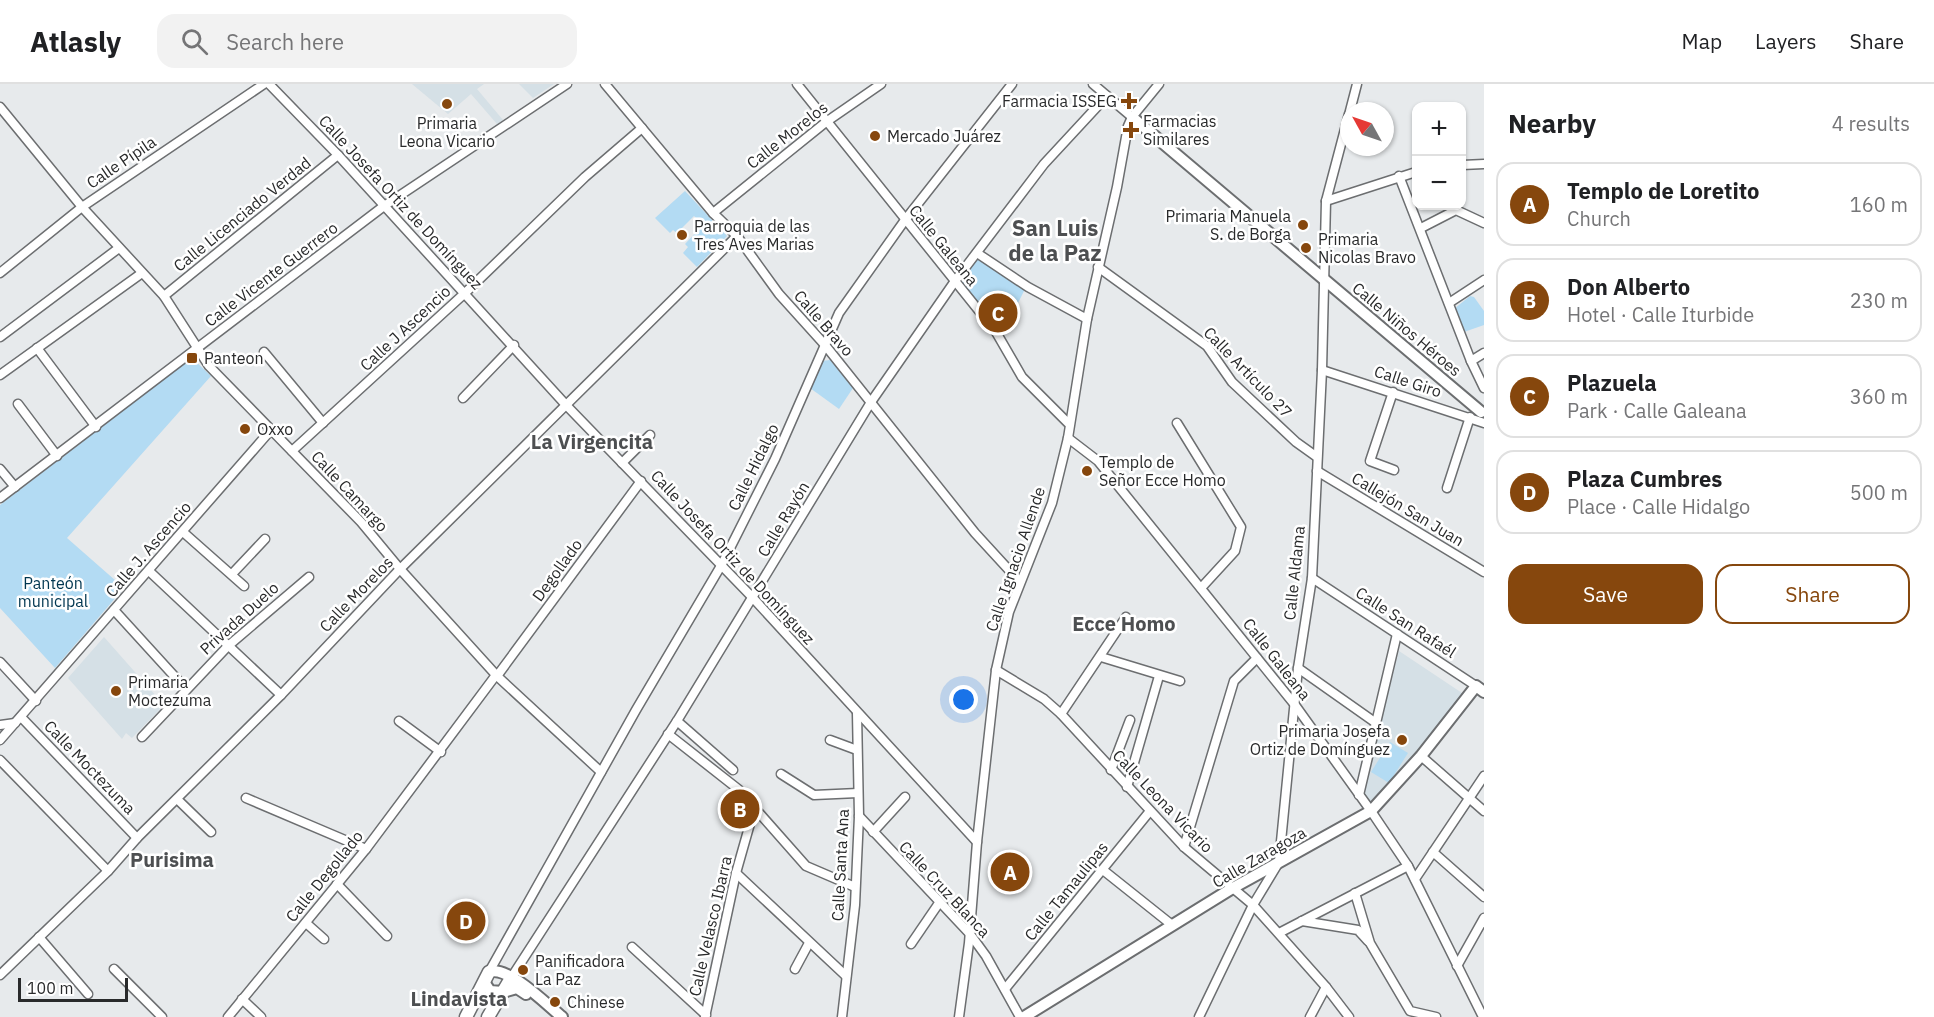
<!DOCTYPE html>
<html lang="en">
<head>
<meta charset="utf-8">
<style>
  body { margin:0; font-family:"IBM Plex Sans",sans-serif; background:#f2f2f2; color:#202124 }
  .controls { position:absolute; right:18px; top:18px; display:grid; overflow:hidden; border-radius:12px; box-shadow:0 2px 4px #0004 }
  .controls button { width:54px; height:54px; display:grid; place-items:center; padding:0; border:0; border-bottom:2px solid #e0e0e0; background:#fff; color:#202124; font:30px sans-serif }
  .compass { position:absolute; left:1340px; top:18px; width:54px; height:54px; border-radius:50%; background:#fff; box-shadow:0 2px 4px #0004; rotate:310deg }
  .scale { position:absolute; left:18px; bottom:15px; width:110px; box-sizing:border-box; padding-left:6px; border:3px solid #292a2b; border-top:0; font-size:16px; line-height:21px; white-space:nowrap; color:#292a2b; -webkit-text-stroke:4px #fff; paint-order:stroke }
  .you { position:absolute; left:964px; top:616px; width:21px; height:21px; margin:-15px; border:4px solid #fff; border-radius:50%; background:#1a73e8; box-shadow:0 0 0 9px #1a73e833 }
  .badge { display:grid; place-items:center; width:39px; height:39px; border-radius:50%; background:#86470d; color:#fff; font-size:20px; font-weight:700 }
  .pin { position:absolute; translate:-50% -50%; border:3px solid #fff; box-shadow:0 2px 6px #0006 }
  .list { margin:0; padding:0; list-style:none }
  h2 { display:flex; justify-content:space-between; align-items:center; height:78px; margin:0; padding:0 24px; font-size:26px }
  h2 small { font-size:20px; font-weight:400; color:#757577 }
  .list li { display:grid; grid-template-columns:39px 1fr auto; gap:18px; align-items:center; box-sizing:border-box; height:84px; margin:0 12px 12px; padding:0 12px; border:2px solid #e0e0e0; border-radius:18px }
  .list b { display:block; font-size:22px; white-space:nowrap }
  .list p { margin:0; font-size:20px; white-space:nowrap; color:#757577 }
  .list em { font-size:20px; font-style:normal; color:#757577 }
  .actions { display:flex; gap:12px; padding:18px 24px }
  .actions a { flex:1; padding:14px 0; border:2px solid #86470d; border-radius:18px; text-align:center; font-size:21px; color:#86470d }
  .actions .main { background:#86470d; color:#fff }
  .icon { flex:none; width:33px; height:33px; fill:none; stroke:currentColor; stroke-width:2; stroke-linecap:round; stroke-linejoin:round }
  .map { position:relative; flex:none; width:1484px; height:933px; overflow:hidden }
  header { display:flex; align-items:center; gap:36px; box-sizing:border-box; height:84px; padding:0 30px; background:#fff; border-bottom:2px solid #e0e0e0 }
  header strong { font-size:28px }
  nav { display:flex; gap:33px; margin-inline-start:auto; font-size:21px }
  .search { width:420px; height:54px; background:#f2f2f2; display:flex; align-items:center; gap:15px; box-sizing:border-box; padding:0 21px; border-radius:18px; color:#757577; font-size:22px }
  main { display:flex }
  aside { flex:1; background:#fff }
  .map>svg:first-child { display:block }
  .built { fill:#d5e0e6 }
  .green { fill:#b3dbf3 }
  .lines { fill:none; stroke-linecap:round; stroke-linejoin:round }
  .minor-casing { stroke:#6c6e70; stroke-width:11 }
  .tertiary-casing { stroke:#6c6e70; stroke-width:14 }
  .secondary-casing { stroke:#6c6e70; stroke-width:15 }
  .minor { stroke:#fff; stroke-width:8 }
  .tertiary { stroke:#fff; stroke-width:10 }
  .secondary { stroke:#fff; stroke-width:12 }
  .poi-dot { fill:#86470d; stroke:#fff; stroke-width:2 }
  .labels { text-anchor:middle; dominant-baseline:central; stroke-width:5; stroke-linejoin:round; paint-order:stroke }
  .poi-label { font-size:16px; fill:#292a2b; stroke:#fff; text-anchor:start }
  .street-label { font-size:16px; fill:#292a2b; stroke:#fff }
  .park-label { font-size:16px; fill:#003650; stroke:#fff }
  .quarter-label { font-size:20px; font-weight:bold; fill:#4d4f51; stroke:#fff }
  .district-label { font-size:22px; font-weight:bold; fill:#4d4f51; stroke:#fff }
</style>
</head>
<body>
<header>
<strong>Atlasly</strong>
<div class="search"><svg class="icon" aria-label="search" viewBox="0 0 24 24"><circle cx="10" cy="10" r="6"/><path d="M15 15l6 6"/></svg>Search here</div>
<nav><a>Map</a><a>Layers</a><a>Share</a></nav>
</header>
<main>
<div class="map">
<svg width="1484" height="933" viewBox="0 0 1484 933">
  <rect width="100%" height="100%" fill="#e7eaec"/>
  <g class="built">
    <polygon points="412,0 484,0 477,5 503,36 497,40 471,10 448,30"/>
    <polygon points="519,0 554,0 533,14"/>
    <polygon points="104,553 164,621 132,654 126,649 122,655 68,594"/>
    <polygon points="1399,567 1465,611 1415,673 1371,719 1362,710"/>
  </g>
  <g class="green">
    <polygon points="685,107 727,152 697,183 683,169 688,163 685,160 703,141 694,132 677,149 673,146 670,149 655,134"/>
    <polygon points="976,174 1025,205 1001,253 957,197"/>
    <polygon points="1470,212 1474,213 1484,227 1484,241 1464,248 1454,225"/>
    <polygon points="192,274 211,292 67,454 124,504 55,584 0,524 0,421"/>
    <polygon points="830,276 853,304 839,325 810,304 822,277"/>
    <polygon points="1390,658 1408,669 1389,699 1371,688"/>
  </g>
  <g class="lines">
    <defs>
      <g id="minor">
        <polyline points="269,0 338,71 566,321 753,514 977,758"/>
        <polyline points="605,0 713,129 737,152 779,210 825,261 975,449 1020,498"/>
        <polyline points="797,0 996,248 1022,293 1068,339"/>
        <polyline points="1093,0 1132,33"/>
        <polyline points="0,23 82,123 164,212 209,282 361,438 400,485 497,592 601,688"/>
        <polyline points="1350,27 1357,0"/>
        <polyline points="1462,81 1484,80"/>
        <polyline points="1399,92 1471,277 1484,304"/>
        <polyline points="1326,117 1416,88"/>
        <polyline points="713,129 826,38 881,0"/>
        <polyline points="1421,144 1456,126 1484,139"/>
        <polyline points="977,169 1028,203 1087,235"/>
        <polyline points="1098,183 1207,262 1232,298 1296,358 1317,373"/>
        <polyline points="0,189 82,123 264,0"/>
        <polyline points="164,212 338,71"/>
        <polyline points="1449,219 1484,196"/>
        <polyline points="0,253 119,164"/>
        <polyline points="37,264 96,343"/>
        <polyline points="264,268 323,339"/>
        <polyline points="1471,277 1484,269"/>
        <polyline points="1322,286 1484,339"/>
        <polyline points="0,291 142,189"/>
        <polyline points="1393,308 1370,377 1394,386"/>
        <polyline points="463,314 514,261"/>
        <polyline points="18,320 57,372"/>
        <polyline points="1177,339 1241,443 1235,467 1201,504"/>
        <polyline points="1068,354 1098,377 1295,621 1371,727 1408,782 1483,933"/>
        <polyline points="292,367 465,209 585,93 642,44"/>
        <polyline points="622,379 650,351"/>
        <polyline points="0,385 15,403"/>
        <polyline points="1317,387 1484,488"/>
        <polyline points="1447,404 1470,333"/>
        <polyline points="0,414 384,122 567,0"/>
        <polyline points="183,448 244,502"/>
        <polyline points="149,487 281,611"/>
        <polyline points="232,490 265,455"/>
        <polyline points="1312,494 1476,602"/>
        <polyline points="114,526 186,605"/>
        <polyline points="1101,573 1180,597"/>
        <polyline points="0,578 36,617"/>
        <polyline points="1298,584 1376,639"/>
        <polyline points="996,586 1044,615 1061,630 1184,763 1253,821 1326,903 1349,933"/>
        <polyline points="497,592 641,397"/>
        <polyline points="1061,630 1126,533"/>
        <polyline points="21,633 137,754"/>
        <polyline points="399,637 441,668"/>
        <polyline points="677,637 733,686"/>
        <polyline points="0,641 15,639"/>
        <polyline points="668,650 738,705 806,782 855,803"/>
        <polyline points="142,653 228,562 309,493"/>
        <polyline points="0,656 270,347"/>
        <polyline points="830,656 857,666"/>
        <polyline points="1421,672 1484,727"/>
        <polyline points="0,676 108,787"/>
        <polyline points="1111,686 1130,636"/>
        <polyline points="781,690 814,711 858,709"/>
        <polyline points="1127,703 1159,592"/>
        <polyline points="1359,711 1397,550"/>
        <polyline points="246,714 366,765"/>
        <polyline points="177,715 211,748"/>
        <polyline points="859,732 970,850 986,872 1020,933"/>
        <polyline points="873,748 905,713"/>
        <polyline points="1184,763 1234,597 1257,574"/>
        <polyline points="1433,768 1484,813"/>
        <polyline points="1103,786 1172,841"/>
        <polyline points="736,789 846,892"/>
        <polyline points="1415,795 1484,692"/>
        <polyline points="337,800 387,852"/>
        <polyline points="1355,809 1370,859 1410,927 1436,933"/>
        <polyline points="1302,837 1358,846 1368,857"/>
        <polyline points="306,839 324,855"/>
        <polyline points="1279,849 1408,782"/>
        <polyline points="39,853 88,910"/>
        <polyline points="911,860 939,819"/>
        <polyline points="632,863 706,931"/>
        <polyline points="1457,882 1484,834"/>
        <polyline points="114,885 162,933"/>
        <polyline points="795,885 809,859"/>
        <polyline points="489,888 636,626 722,480 775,375 839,229 905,136 1012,0"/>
        <polyline points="0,891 108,787 137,754 281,611 400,485 737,152"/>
        <polyline points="511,894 677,637 871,318 955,197 1044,80 1107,12"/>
        <polyline points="1005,905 1150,727"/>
        <polyline points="242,915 261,933"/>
        <polyline points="228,933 366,765 496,591"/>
        <polyline points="705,933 736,789 755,722"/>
        <polyline points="842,933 855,821 859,732 857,629"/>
        <polyline points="959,933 969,859 977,758 996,586 1009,528 1052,419 1068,354 1087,235 1117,103 1128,42 1132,33 1159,0"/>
        <polyline points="1199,933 1253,821 1279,778 1298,584 1312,494 1322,286 1326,117 1349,30"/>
        <polyline points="1310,933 1326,903"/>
      </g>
      <g id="tertiary">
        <polyline points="1132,33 1481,328"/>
        <path d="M489 888C508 881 547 921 562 933"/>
        <polyline points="484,898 490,907 503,908 517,904 526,910"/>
        <polyline points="1024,933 1231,805 1371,727 1421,672 1476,602 1484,608"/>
      </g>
      <g id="secondary">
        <polyline points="466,933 489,888"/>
        <polyline points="488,933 511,894"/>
      </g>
    </defs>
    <use href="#minor" class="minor-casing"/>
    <use href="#tertiary" class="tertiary-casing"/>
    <use href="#secondary" class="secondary-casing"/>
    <use href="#minor" class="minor"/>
    <use href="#tertiary" class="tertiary"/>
    <use href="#secondary" class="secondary"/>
  </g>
  <g class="poi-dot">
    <path d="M1126 8h6v6h6v6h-6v6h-6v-6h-6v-6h6z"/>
    <circle cx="447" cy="20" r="6"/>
    <path d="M1128 37h6v6h6v6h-6v6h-6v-6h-6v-6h6z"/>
    <circle cx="875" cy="52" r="6"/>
    <circle cx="1303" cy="141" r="6"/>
    <circle cx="682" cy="151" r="6"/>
    <circle cx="1306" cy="164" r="6"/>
    <rect x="186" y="268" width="12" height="12" rx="3"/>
    <circle cx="245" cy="345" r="6"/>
    <circle cx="1087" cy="387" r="6"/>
    <circle cx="116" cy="607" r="6"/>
    <circle cx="1402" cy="656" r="6"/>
    <circle cx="523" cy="886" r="6"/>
    <circle cx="555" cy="918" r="6"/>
  </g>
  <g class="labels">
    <g class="poi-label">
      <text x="1117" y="17" text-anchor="end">Farmacia ISSEG</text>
      <text x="1143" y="37">Farmacias<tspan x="1143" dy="18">Similares</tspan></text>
      <text x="447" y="39" text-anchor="middle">Primaria<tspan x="447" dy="18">Leona Vicario</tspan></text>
      <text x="887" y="52">Mercado Juárez</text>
      <text x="1291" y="132" text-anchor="end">Primaria Manuela<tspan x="1291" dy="18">S. de Borga</tspan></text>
      <text x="694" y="142">Parroquia de las<tspan x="694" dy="18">Tres Aves Marias</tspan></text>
      <text x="1318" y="155">Primaria<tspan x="1318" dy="18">Nicolas Bravo</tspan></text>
      <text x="204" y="274">Panteon</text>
      <text x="257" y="345">Oxxo</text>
      <text x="1099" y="378">Templo de<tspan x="1099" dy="18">Señor Ecce Homo</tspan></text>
      <text x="128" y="598">Primaria<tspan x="128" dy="18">Moctezuma</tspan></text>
      <text x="1390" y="647" text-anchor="end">Primaria Josefa<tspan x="1390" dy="18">Ortiz de Domínguez</tspan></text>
      <text x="535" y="877">Panificadora<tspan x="535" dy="18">La Paz</tspan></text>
      <text x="567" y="918">Chinese</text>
    </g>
    <g class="street-label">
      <text transform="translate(787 51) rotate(-38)">Calle Morelos</text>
      <text transform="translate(121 78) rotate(-34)">Calle Pípila</text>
      <text transform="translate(401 118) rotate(47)">Calle Josefa Ortiz de Domínguez</text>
      <text transform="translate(242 130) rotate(-39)">Calle Licenciado Verdad</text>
      <text transform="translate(944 161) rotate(51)">Calle Galeana</text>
      <text transform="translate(271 190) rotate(-37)">Calle Vicente Guerrero</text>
      <text transform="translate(824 239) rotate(49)">Calle Bravo</text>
      <text transform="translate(405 244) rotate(-43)">Calle J Ascencio</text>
      <text transform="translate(1407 245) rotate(40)">Calle Niños Héroes</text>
      <text transform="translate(1248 288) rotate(46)">Calle Artículo 27</text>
      <text transform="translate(1408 297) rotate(18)">Calle Giro</text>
      <text transform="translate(753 383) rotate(-64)">Calle Hidalgo</text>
      <text transform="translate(350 407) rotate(47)">Calle Camargo</text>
      <text transform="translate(1408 425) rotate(31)">Callejón San Juan</text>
      <text transform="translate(783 435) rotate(-59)">Calle Rayón</text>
      <text transform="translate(148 465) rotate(-49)">Calle J. Ascencio</text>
      <text transform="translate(733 473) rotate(47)">Calle Josefa Ortiz de Domínguez</text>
      <text transform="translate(1015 475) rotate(-71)">Calle Ignacio Allende</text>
      <text transform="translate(557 486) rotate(-54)">Degollado</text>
      <text transform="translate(1294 489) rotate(-84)">Calle Aldama</text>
      <text transform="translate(356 510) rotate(-46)">Calle Morelos</text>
      <text transform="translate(239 534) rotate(-42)">Privada Duelo</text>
      <text transform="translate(1406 538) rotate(33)">Calle San Rafaél</text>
      <text transform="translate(1277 575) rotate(52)">Calle Galeana</text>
      <text transform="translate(90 683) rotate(46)">Calle Moctezuma</text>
      <text transform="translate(1163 717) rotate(46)">Calle Leona Vicario</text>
      <text transform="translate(1259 773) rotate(-30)">Calle Zaragoza</text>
      <text transform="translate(840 781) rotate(-87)">Calle Santa Ana</text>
      <text transform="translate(324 792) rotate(-51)">Calle Degollado</text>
      <text transform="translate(945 805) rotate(47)">Calle Cruz Blanca</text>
      <text transform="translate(1066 807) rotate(-51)">Calle Tamaulipas</text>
      <text transform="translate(710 842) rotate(-77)">Calle Velasco Ibarra</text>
    </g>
    <g class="park-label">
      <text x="53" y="499">Panteón<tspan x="53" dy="18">municipal</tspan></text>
    </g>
    <g class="quarter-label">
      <text x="592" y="357">La Virgencita</text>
      <text x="1124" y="539">Ecce Homo</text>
      <text x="172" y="775">Purisima</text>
      <text x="459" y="914">Lindavista</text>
    </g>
    <g class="district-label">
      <text x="1055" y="143">San Luis<tspan x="1055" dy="25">de la Paz</tspan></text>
    </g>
  </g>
</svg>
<div class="controls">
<button>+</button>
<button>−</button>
</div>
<svg class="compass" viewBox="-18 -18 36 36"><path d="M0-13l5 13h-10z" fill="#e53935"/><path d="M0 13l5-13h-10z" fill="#757577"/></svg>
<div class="scale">100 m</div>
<div class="you"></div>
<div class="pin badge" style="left:1010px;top:788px">A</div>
<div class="pin badge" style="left:740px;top:725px">B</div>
<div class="pin badge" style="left:998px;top:229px">C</div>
<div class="pin badge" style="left:466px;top:837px">D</div>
</div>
<aside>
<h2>Nearby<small>4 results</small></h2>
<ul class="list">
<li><span class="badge">A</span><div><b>Templo de Loretito</b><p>Church</p></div><em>160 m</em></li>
<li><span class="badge">B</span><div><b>Don Alberto</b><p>Hotel · Calle Iturbide</p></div><em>230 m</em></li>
<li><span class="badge">C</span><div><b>Plazuela</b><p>Park · Calle Galeana</p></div><em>360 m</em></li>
<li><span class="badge">D</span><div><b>Plaza Cumbres</b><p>Place · Calle Hidalgo</p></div><em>500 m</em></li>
</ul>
<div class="actions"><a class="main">Save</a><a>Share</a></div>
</aside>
</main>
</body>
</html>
